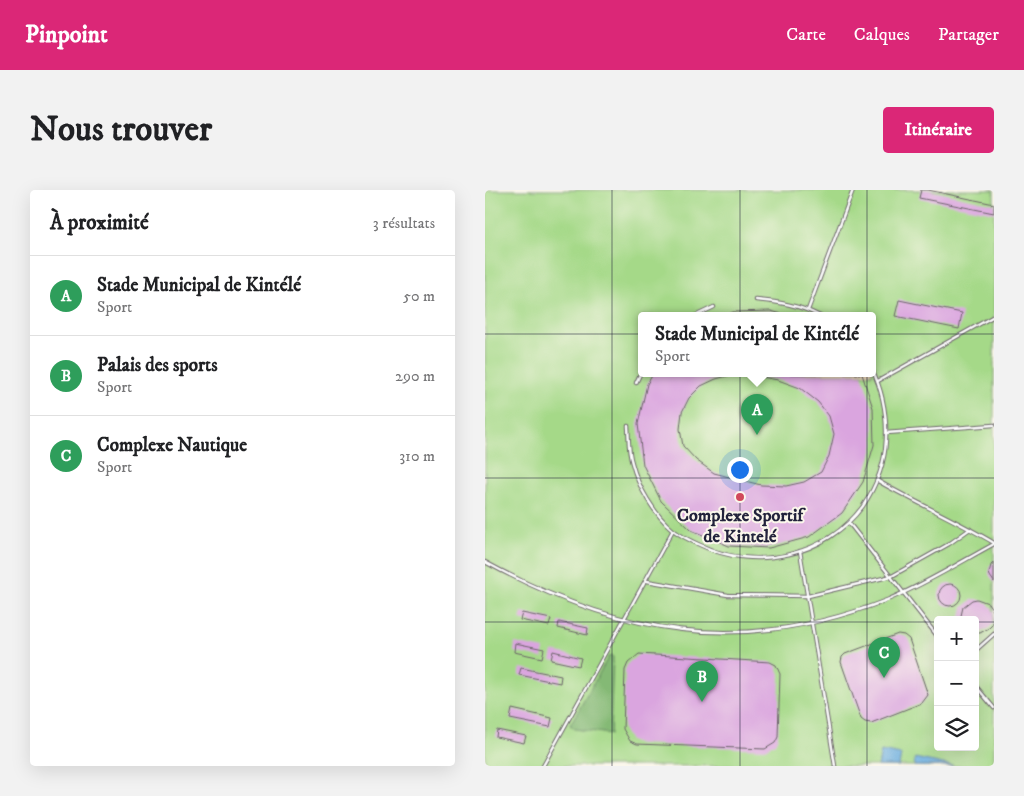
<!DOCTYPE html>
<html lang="fr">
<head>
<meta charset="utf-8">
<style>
  body { margin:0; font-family:"IM FELL DW Pica",serif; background:#f2f2f2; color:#202124 }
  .controls { position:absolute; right:15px; bottom:15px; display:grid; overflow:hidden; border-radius:5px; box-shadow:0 5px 20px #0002 }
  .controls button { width:45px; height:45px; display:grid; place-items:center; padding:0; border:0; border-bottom:1px solid #e0e0e0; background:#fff; color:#202124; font:25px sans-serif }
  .you { position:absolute; left:254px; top:279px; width:18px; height:18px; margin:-12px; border:4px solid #fff; border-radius:50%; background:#1a73e8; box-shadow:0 0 0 8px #1a73e833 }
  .badge { display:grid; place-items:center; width:32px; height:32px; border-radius:50%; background:#db2777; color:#fff; font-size:16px; font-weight:700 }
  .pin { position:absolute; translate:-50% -41px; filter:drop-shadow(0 1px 2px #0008) }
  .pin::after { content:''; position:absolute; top:26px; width:18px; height:15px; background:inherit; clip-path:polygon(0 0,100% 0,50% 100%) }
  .popup { position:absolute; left:153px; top:122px; width:238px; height:65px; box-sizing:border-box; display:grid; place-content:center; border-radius:5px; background:#fff; filter:drop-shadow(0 1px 4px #0005); font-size:16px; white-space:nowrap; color:#757577 }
  .popup b { font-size:19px; color:#202124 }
  .popup::after { content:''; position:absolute; left:50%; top:100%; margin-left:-10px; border:10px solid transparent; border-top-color:#fff }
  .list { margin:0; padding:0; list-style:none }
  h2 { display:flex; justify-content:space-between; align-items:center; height:65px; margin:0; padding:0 20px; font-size:21px }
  h2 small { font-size:16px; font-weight:400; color:#757577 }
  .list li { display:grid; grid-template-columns:32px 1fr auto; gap:15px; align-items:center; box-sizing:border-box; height:80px; padding:0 20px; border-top:1px solid #e0e0e0 }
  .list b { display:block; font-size:19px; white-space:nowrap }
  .list p { margin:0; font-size:16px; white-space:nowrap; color:#757577 }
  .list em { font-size:16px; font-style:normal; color:#757577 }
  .icon { flex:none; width:28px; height:28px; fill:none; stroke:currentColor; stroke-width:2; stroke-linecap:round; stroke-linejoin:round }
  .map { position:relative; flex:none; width:509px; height:576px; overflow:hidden; border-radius:5px }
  header { display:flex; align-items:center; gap:30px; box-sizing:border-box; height:70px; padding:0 25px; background:#db2777; color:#fff }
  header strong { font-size:24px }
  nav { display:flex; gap:28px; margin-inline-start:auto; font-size:18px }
  .intro { display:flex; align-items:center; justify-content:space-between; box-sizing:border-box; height:120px; padding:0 30px }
  h1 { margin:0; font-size:35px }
  .button { padding:12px 22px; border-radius:5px; background:#db2777; color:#fff; font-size:18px; font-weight:700 }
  main { display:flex; gap:30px; padding:0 30px }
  aside { flex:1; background:#fff; border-radius:5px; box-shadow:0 5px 20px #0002 }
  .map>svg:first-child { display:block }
  .green { fill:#a5d988; stroke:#647e62; fill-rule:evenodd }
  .forest { fill:#84b974; stroke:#536e58 }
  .water { fill:#6baddf; stroke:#46688d }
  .building { fill:#daa5df }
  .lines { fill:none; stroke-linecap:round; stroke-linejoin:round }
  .service-casing { stroke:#6b6469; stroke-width:4.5 }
  .service { stroke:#fff; stroke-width:2.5 }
  .grid { fill:none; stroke:#22223b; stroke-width:1; stroke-opacity:0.55 }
  .poi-dot { fill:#d1495b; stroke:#fbf7ec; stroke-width:2 }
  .labels { text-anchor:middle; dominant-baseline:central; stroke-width:4; stroke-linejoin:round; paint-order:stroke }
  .poi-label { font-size:18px; font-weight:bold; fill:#22223b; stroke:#fbf7ec }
</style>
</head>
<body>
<header>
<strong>Pinpoint</strong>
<nav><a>Carte</a><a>Calques</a><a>Partager</a></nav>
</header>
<div class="intro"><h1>Nous trouver</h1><a class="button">Itinéraire</a></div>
<main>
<aside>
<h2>À proximité<small>3 résultats</small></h2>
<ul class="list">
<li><span class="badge" style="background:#2e9e5b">A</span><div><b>Stade Municipal de Kintélé</b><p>Sport</p></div><em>50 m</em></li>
<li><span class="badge" style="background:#2e9e5b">B</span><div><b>Palais des sports</b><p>Sport</p></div><em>290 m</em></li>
<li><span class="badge" style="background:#2e9e5b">C</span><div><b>Complexe Nautique</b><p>Sport</p></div><em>310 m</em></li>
</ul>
</aside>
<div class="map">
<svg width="509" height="576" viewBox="0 0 509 576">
  <rect width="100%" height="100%" fill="#fbf7ec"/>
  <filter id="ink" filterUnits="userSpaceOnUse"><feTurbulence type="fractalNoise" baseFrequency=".02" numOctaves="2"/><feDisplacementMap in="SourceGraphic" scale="10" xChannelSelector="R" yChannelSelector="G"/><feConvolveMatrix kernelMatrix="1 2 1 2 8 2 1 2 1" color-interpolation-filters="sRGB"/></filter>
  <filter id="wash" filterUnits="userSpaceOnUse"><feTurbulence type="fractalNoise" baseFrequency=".0096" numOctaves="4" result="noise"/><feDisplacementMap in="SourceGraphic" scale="20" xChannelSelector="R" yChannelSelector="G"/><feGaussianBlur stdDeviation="1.12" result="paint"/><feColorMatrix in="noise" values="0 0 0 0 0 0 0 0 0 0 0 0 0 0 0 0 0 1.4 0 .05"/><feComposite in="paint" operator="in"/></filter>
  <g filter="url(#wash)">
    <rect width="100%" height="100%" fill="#f2debf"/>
    <path class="green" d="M0 0H509V576H0ZM157 126H387V184H157ZM453 430H490V557H453Z"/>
    <polygon class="forest" points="126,465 128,467 125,544 90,539 85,535 124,466"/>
    <g class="water">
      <polygon points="396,561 416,565 414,576 393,576"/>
      <polygon points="430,568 468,576 429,576"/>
    </g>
    <g id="blocks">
      <g class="building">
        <polygon points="436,0 443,0 509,14 509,23 434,8"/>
        <polygon points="414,110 477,123 474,139 410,126"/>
        <polygon points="286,121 304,126 238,126 248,122"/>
        <polygon points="168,184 250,184 231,189 216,196 204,208 197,222 195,239 198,256 211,270 229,283 276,295 301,296 319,292 336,282 344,266 349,244 344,226 333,212 315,198 293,190 265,185 265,184 377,184 388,218 389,255 378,292 357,323 324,347 284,358 244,356 206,340 176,311 158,275 153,234 162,194"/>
        <polygon points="509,372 509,392 505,386 504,383 506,375"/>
        <circle cx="465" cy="405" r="11"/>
        <polygon points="492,409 503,413 509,422 508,434 504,438 495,443 490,443 490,430 475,430 478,417 487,410"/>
        <polygon points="37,423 66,429 64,436 35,430"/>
        <polygon points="74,432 103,438 102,445 73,438"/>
        <polygon points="413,444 419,445 424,449 443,505 437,513 386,533 380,532 376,529 356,472 357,467 360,464"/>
        <polygon points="30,453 59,459 57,468 29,462"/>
        <polygon points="68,461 96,468 94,476 66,470"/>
        <polygon points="154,464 285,472 291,475 295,484 293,547 290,553 280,559 152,554 145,551 138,539 140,480 143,473"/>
        <polygon points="36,478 76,486 75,493 34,485"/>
        <polygon points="27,519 67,528 65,537 25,529"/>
        <polygon points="12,540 41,546 39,553 11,547"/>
      </g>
    </g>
  </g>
  <g filter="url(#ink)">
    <use href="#blocks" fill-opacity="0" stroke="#6b6469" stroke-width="1"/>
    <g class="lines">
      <defs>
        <g id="service">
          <path d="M271 110C294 112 314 115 335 126"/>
          <polyline points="323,120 368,0"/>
          <polyline points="210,126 229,117"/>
          <polyline points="393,191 509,126"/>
          <polyline points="151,193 157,180"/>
          <path d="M143 236C144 248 143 261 147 273 153 297 169 324 188 340 196 346 206 351 215 355 271 382 341 366 378 316 392 295 400 274 401 249 402 224 398 202 387 179"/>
          <polyline points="401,243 509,235"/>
          <path d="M393 291C431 313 471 330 509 353"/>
          <polyline points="364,333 453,447"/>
          <polyline points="315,361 350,576"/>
          <path d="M0 372C134 445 256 467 402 410 439 395 474 373 509 354"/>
          <polyline points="162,391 243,405 323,406 407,386 464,354 485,339"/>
          <polyline points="490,461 509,444"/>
          <polyline points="490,495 509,518"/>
          <polyline points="58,576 188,340"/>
        </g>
      </defs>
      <use href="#service" class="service-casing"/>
      <use href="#service" class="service"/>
    </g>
  </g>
  <path class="grid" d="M127 0V576M255 0V576M382 0V576M0 144H509M0 288H509M0 432H453M490 432H509"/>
  <circle class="poi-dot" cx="255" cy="307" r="5"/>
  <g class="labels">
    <g class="poi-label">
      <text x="255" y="326">Complexe Sportif<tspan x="255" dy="21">de Kintelé</tspan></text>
    </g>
  </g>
</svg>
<div class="controls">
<button>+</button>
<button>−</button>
<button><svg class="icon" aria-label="layers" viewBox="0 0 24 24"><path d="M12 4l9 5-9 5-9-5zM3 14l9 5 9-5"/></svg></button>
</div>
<div class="you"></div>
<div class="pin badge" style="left:272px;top:245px;background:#2e9e5b">A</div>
<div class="popup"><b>Stade Municipal de Kintélé</b>Sport</div>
<div class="pin badge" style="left:217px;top:512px;background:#2e9e5b">B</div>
<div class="pin badge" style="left:399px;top:488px;background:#2e9e5b">C</div>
</div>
</main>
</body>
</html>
